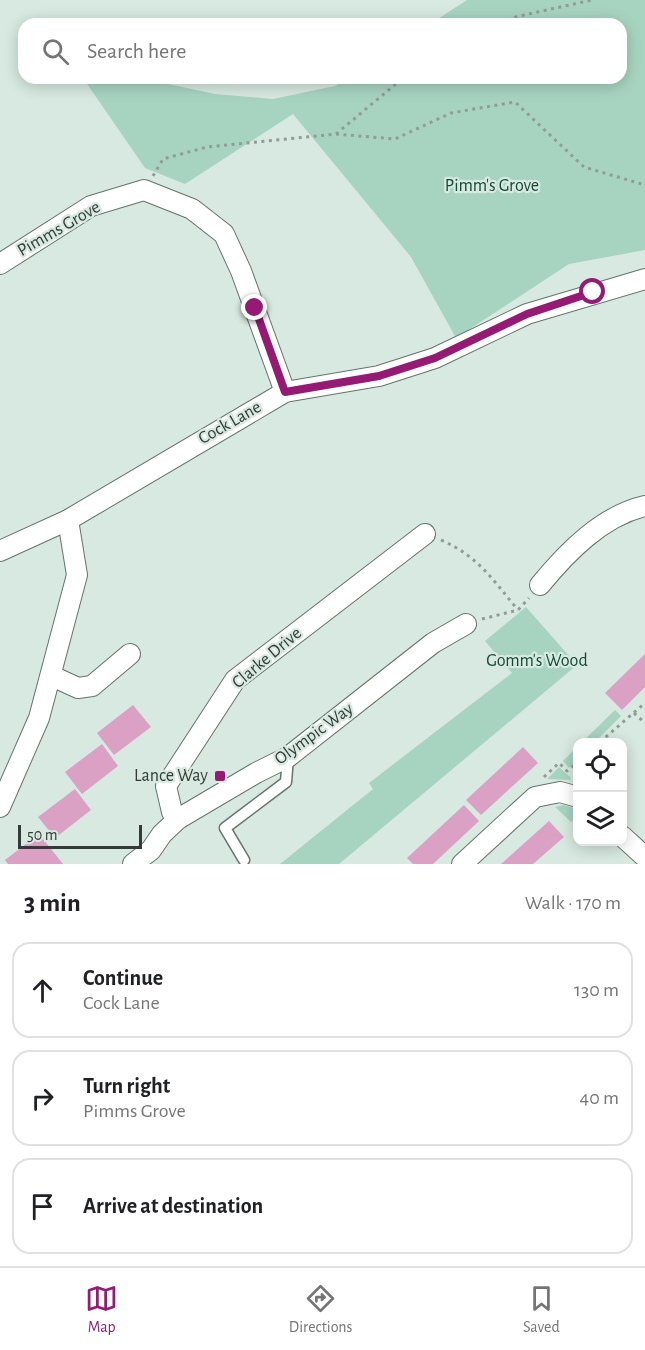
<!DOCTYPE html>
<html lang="en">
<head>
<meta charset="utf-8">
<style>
  body { margin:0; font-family:"Alegreya Sans",sans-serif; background:#f2f2f2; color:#202124 }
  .controls { position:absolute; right:18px; bottom:18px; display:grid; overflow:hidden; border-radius:12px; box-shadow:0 3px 15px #0003 }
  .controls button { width:54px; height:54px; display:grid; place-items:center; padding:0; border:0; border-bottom:2px solid #e0e0e0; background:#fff; color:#202124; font:30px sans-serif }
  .scale { position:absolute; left:18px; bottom:15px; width:124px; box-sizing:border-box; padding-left:6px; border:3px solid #333a37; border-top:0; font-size:16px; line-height:21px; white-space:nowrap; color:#333a37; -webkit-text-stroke:4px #d7e9e0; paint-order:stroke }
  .stop { position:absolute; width:18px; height:18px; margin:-14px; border:4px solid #951a74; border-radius:50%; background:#fff }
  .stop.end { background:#951a74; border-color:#fff; box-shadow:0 2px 6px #0008 }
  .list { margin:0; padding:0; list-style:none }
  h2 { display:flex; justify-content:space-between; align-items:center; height:78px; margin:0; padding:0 24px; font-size:26px }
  h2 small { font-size:20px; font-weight:400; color:#757577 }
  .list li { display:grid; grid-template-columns:39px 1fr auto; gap:18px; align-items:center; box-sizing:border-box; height:96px; margin:0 12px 12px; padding:0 12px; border:2px solid #e0e0e0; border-radius:18px }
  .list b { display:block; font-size:22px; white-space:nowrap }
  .list p { margin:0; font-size:20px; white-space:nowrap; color:#757577 }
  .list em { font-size:20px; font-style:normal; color:#757577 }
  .icon { flex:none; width:33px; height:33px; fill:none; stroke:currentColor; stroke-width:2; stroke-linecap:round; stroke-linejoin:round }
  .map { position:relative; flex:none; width:645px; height:864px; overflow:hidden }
  .search { position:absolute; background:#fff; box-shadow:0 3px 15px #0003; left:18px; right:18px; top:18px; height:66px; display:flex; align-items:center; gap:15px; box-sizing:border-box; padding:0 21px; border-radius:18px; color:#757577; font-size:22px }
  .sheet { height:402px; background:#fff }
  nav { display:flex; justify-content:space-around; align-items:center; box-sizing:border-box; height:84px; border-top:2px solid #e0e0e0; background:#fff; font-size:16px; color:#757577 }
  nav a { display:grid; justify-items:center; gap:3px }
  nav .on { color:#951a74 }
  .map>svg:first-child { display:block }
  .green { fill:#a7d4c0 }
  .building { fill:#daa1c4 }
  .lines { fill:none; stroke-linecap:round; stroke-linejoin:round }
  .service-casing { stroke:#63746c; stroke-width:13 }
  .minor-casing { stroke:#63746c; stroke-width:22 }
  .path { stroke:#8f9d96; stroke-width:3; stroke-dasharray:3 4.5; stroke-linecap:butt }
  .service { stroke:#fff; stroke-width:10 }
  .minor { stroke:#fff; stroke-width:20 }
  .route { stroke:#951a74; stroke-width:8 }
  .poi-dot { fill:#951a74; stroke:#d7e9e0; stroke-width:2 }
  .labels { text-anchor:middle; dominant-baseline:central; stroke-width:4.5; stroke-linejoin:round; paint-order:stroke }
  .park-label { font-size:18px; fill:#124a37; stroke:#d7e9e0 }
  .street-label { font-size:18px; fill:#333a37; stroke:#d7e9e0 }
  .poi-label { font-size:18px; fill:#333a37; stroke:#d7e9e0; text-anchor:end }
</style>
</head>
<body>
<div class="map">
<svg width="645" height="864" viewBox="0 0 645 864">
  <rect width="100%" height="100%" fill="#d7e9e0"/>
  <g class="green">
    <polygon points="467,0 645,0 645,250 569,264 456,338 411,257 293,114 185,184 145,168 83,78 140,78 215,94 273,99 335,86 347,78 621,78 621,24 430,24"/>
    <polygon points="526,607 577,665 339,864 280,864 373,789 369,783 512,673 485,641"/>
    <polygon points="615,710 621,716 595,742 582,742"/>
    <polygon points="577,747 577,760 569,768 563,761"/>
    <polygon points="559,767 571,778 570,780 547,779"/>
    <polygon points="563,805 577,809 577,816 571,822 555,807"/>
  </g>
  <g class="building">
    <polygon points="645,654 645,687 622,710 605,693"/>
    <polygon points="133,705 151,727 114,755 97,733"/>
    <polygon points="102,744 118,766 82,794 65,772"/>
    <polygon points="523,747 538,763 481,815 466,800"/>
    <polygon points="75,789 91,810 55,838 38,817"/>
    <polygon points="464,805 479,821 433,864 413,864 407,858"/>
    <polygon points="549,821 564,837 533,864 501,864"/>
    <polygon points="39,834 63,864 8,864 5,860"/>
  </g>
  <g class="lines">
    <defs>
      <polyline id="service" points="244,860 225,828 286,782 288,757"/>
      <g id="minor">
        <polyline points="0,264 91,206 144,190 192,209 224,234 241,271 285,392"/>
        <polyline points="0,551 68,520 285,392 379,376 435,358 527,314 645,279"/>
        <path d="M540 585C567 552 602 516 645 506"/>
        <polyline points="52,676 78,688 92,686 130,654"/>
        <polyline points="0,807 39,718 77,575 68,520"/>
        <polyline points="178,819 172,812 166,786 235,680 425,534"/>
        <polyline points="622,836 645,857"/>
        <polyline points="133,864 151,850 162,834 178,819 256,773 288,757 433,643 466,624"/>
        <polyline points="462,864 535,797 560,792 578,797"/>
      </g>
    </defs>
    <use href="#service" class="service-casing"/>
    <use href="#minor" class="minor-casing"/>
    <g class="path">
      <polyline points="501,24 515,17 592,0"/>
      <polyline points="336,134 395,139 451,113 515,102 584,167 645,185"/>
      <polyline points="153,176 163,159 207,147 336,134 403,78"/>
      <path d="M441 540C478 556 493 580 518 610"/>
      <polyline points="482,619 518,610 529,598"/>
      <polyline points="634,713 645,723"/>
      <polyline points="600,742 645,703"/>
      <polyline points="544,777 559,763 567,771 578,762"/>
    </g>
    <use href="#service" class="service"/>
    <use href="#minor" class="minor"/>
  </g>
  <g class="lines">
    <polyline class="route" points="255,308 285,392 379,376 435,358 527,314 593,292"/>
  </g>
  <rect class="poi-dot" x="214" y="770" width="12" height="12" rx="3"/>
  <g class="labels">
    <g class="park-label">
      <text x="492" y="186">Pimm's Grove</text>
      <text x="537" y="661">Gomm's Wood</text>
    </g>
    <g class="street-label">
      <text transform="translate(59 229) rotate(-30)">Pimms Grove</text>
      <text transform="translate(230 423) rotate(-30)">Cock Lane</text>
      <text transform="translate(267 658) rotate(-40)">Clarke Drive</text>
      <text transform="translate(314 734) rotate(-36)">Olympic Way</text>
    </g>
    <g class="poi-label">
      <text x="208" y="776">Lance Way</text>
    </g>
  </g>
</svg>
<div class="controls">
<button><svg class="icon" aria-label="locate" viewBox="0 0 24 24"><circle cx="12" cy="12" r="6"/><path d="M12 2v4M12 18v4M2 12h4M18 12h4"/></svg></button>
<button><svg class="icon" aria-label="layers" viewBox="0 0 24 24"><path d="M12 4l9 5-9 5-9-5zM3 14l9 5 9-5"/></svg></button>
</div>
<div class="scale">50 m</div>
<div class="stop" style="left:593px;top:292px"></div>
<div class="stop end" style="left:255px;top:308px"></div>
<div class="search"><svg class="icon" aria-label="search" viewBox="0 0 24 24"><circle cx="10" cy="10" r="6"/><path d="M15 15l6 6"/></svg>Search here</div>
</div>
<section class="sheet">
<h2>3 min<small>Walk · 170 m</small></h2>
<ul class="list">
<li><svg class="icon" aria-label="ahead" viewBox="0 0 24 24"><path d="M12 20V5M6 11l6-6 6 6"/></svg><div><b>Continue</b><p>Cock Lane</p></div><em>130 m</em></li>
<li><svg class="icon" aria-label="right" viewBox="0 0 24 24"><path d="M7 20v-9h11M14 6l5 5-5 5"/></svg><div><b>Turn right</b><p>Pimms Grove</p></div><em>40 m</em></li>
<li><svg class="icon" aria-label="arrive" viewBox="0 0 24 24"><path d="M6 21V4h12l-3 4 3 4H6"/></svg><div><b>Arrive at destination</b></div></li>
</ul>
</section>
<nav>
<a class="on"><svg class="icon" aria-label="map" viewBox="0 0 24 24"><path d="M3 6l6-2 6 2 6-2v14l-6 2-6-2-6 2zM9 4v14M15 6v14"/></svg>Map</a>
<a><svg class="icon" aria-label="directions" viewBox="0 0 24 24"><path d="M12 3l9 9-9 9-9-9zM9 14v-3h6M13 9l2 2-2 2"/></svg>Directions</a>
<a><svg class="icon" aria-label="saved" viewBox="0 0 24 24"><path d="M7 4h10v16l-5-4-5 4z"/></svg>Saved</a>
</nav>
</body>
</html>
